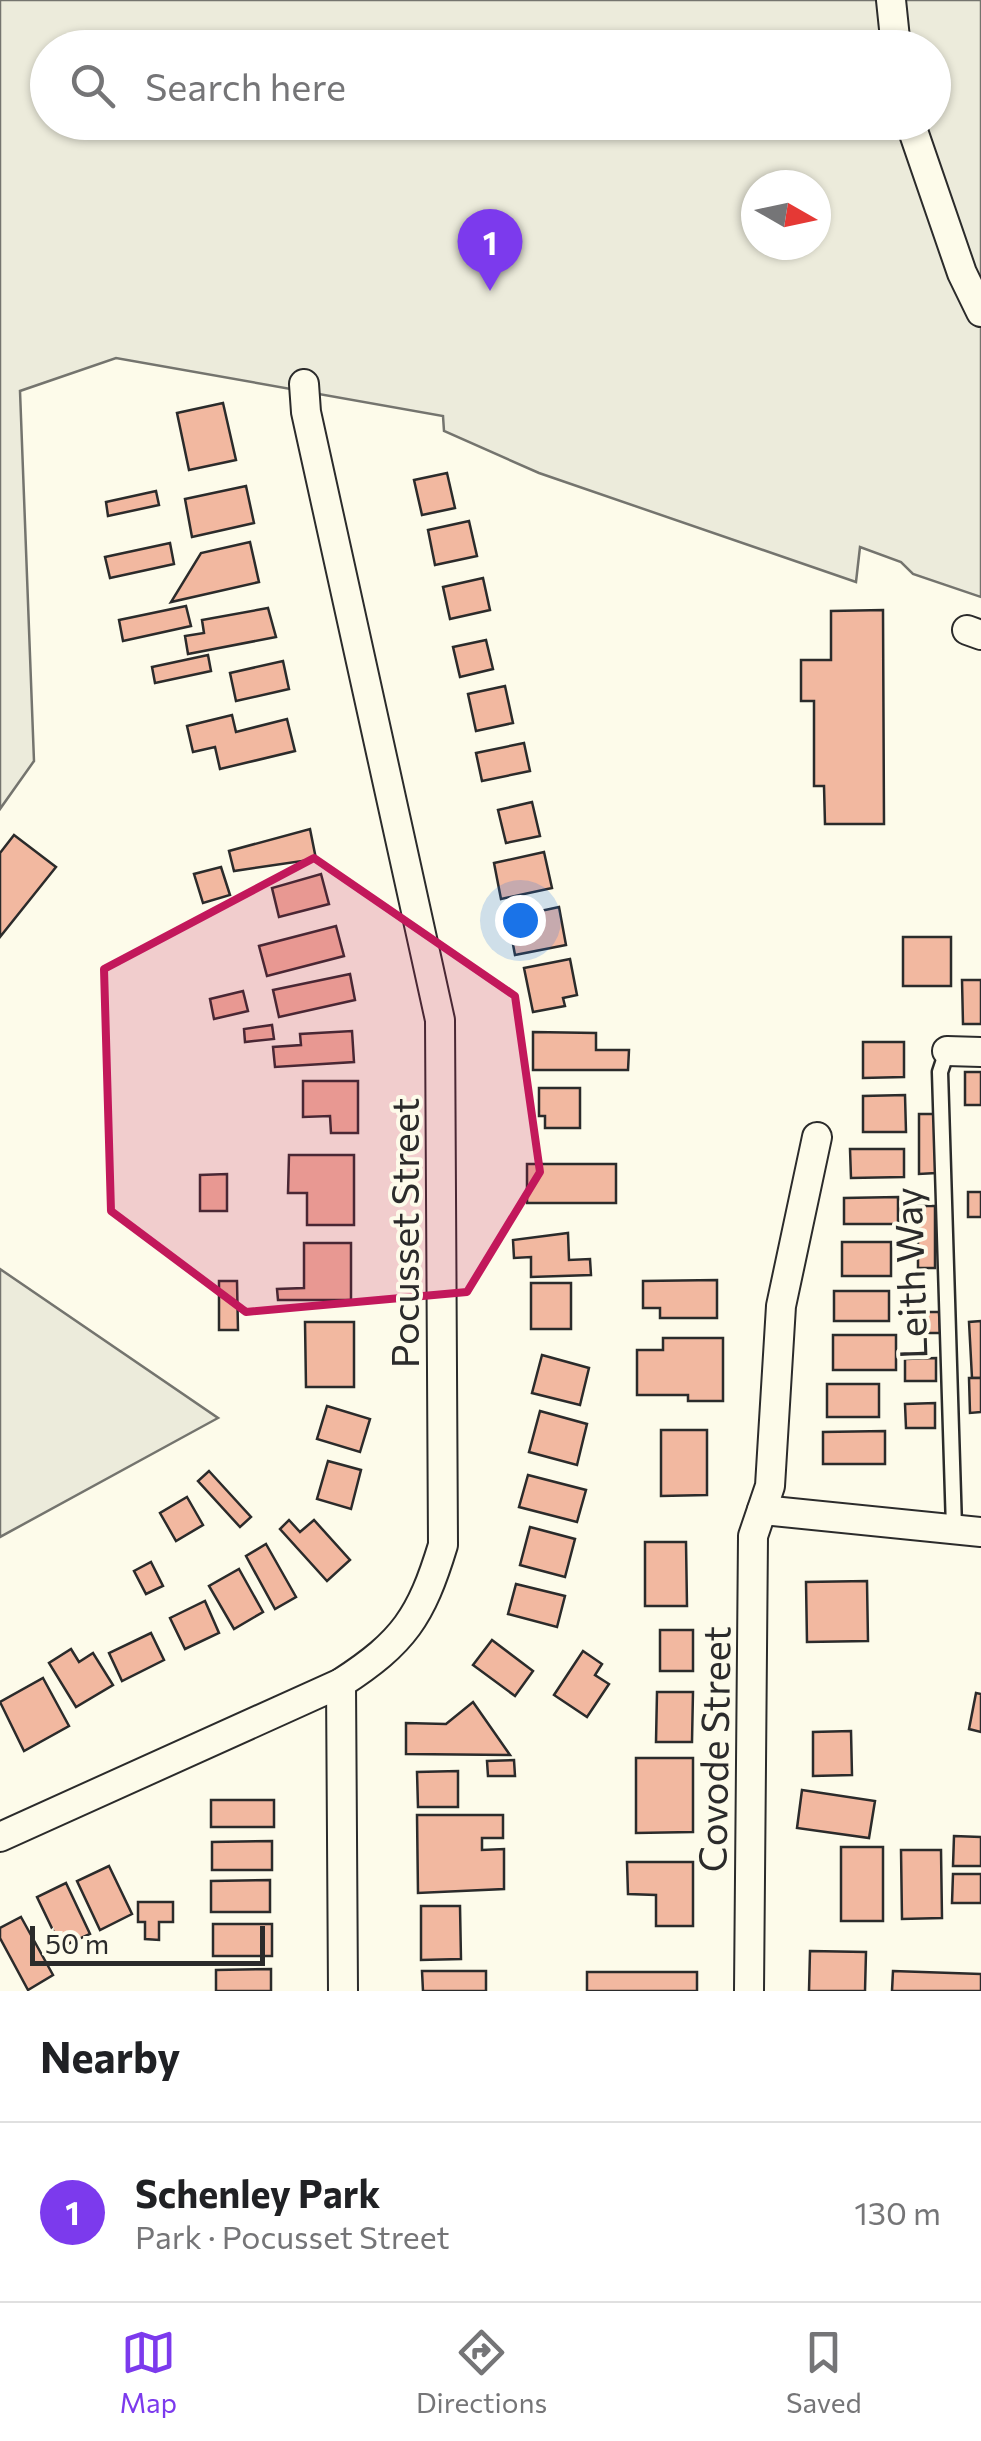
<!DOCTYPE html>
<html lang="en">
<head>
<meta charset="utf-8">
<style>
  body { margin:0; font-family:Commissioner,sans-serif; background:#f6f6f6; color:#202124 }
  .compass { position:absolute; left:741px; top:170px; width:90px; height:90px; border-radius:50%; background:#fff; box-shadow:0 2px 8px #0004; rotate:99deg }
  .scale { position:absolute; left:30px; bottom:25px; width:235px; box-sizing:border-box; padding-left:10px; border:5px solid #2b2b2b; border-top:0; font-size:28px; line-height:35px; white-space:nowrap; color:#2b2b2b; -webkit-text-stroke:8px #fdfbea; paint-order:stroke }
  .you { position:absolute; left:520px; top:920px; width:35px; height:35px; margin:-25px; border:8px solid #fff; border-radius:50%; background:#1a73e8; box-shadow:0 0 0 15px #1a73e833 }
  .badge { display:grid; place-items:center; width:65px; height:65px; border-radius:50%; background:#7c3aed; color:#fff; font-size:32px; font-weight:700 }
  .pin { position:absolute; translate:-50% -82px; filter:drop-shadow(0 2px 5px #0008) }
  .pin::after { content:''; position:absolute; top:52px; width:35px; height:30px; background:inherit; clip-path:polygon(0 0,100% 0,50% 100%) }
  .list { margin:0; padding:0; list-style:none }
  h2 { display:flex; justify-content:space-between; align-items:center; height:130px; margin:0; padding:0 40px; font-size:42px }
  h2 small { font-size:32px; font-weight:400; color:#757577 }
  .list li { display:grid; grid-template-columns:65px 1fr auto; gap:30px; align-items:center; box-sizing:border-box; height:180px; padding:0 40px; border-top:2px solid #e0e0e0 }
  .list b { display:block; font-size:38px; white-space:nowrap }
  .list p { margin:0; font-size:32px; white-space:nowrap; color:#757577 }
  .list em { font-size:32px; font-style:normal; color:#757577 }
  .icon { flex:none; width:55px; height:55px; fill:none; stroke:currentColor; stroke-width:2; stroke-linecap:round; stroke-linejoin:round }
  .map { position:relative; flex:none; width:981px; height:1991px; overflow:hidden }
  .search { position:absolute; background:#fff; box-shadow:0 2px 8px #0004; left:30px; right:30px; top:30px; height:110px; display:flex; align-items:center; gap:25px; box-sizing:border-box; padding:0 35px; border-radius:55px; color:#757577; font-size:38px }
  .sheet { height:310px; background:#fff }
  nav { display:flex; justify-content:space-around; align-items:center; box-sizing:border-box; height:140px; border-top:2px solid #e0e0e0; background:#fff; font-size:28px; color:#757577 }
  nav a { display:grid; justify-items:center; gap:5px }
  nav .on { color:#7c3aed }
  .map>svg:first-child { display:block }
  .green { fill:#ecebdb; stroke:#74746e; stroke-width:2.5; fill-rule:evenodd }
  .building { fill:#f2b8a0; stroke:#2b2b2b; stroke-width:2.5 }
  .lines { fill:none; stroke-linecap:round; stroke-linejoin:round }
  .service-casing { stroke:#2b2b2b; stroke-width:19 }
  .minor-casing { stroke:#2b2b2b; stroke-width:32 }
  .service { stroke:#fdfbea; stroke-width:14 }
  .minor { stroke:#fdfbea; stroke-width:28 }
  .marked { fill:#c2185b; fill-opacity:0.2; stroke:#c2185b; stroke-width:8; stroke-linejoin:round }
  .labels { text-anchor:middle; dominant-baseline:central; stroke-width:8; stroke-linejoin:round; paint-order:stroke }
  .street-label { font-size:38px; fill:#2b2b2b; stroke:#fdfbea }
</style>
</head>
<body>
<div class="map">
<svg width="981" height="1991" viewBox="0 0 981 1991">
  <rect width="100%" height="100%" fill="#fdfbea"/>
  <g class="green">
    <path d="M0 0H981V597L913 574 901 562 860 547 856 582 539 473 444 431 443 416 116 358 20 391 34 761 0 809ZM48 48H934V122H48ZM756 185H816V245H756Z"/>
    <polygon points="0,1269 218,1418 0,1537"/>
  </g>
  <g class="building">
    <polygon points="223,403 236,460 189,470 177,413"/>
    <polygon points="447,473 455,508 422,515 414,480"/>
    <polygon points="246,486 254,523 192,537 185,499"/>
    <polygon points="156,491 159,505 108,516 106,502"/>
    <polygon points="469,521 477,556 435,565 428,530"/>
    <polygon points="250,542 259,582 171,602 201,553"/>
    <polygon points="170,543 174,564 110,578 105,557"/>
    <polygon points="483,578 490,610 450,619 443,587"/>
    <polygon points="186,606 191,626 123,641 119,620"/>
    <polygon points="268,608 276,637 188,654 185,636 204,633 202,620"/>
    <polygon points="883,610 884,824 825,824 824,786 814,786 814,701 801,701 801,660 831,660 831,611"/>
    <polygon points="486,640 493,669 460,677 453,647"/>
    <polygon points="208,655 211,671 155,683 152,667"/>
    <polygon points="283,661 289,689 236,701 230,673"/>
    <polygon points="505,686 513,723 476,731 468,694"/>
    <polygon points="232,715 236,732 287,719 295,751 220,769 215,747 193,752 187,726"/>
    <polygon points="524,743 530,771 482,781 476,753"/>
    <polygon points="532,802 540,836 506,843 498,810"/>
    <polygon points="310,829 316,859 234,871 229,851"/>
    <polygon points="14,835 56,867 0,937 0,853"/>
    <polygon points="544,852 552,888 501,899 494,863"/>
    <polygon points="221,867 230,895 203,903 194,874"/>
    <polygon points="321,874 329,904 279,917 272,888"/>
    <polygon points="559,907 566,945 515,955 508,918"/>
    <polygon points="336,926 344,956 267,976 259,946"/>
    <rect x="903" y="937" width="48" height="49"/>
    <polygon points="570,959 577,995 563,998 565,1006 533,1012 524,968"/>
    <polygon points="350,974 355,1000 279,1017 273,990"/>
    <polygon points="962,980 981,980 981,1024 963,1024"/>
    <polygon points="243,991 248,1011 214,1019 210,999"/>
    <polygon points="272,1025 274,1039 245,1042 244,1029"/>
    <polygon points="352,1031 354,1062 275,1067 273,1047 301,1045 300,1034"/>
    <polygon points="533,1032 596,1033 596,1050 629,1050 628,1070 533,1070"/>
    <polygon points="863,1042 904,1042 904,1077 863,1078"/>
    <rect x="965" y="1072" width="16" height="33"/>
    <polygon points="303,1081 358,1081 358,1133 331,1133 330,1116 303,1117"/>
    <polygon points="539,1088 580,1088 580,1128 545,1128 545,1116 539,1116"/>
    <polygon points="905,1095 906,1132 863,1132 863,1096"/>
    <polygon points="919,1114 935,1114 936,1173 919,1174"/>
    <polygon points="850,1149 904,1149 904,1177 851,1178"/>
    <polygon points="289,1155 354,1155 354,1225 307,1225 307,1193 288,1193"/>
    <rect x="527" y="1164" width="89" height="39"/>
    <polygon points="227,1174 227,1211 200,1211 200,1175"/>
    <rect x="968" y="1192" width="13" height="25"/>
    <polygon points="898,1197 898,1224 844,1224 844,1198"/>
    <rect x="918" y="1206" width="17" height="62"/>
    <polygon points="568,1233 569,1260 590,1259 591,1275 531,1277 531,1257 514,1258 513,1240"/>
    <rect x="842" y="1242" width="49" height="34"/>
    <polygon points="304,1243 351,1243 351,1300 278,1300 277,1289 304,1288"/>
    <polygon points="717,1280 717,1318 660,1318 660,1308 643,1308 643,1281"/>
    <polygon points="219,1281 237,1281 238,1330 219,1330"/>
    <rect x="531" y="1283" width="40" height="46"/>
    <rect x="834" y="1291" width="55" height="30"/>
    <polygon points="909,1312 939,1312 940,1333 909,1333"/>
    <polygon points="981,1321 981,1378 972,1378 969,1322"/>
    <polygon points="305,1322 354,1322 354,1387 306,1387"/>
    <rect x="833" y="1335" width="63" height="35"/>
    <polygon points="663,1338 723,1338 723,1401 688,1401 688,1395 637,1395 637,1350 663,1350"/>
    <polygon points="542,1355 589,1368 580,1405 532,1393"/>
    <polygon points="936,1358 936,1381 905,1381 905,1359"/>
    <polygon points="969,1378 981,1378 981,1412 970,1413"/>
    <rect x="827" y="1384" width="52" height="33"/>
    <polygon points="935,1403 935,1428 906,1428 905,1404"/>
    <polygon points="327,1406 370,1419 360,1452 317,1439"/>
    <polygon points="540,1411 587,1424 577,1465 529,1452"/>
    <polygon points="661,1430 707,1430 707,1495 661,1496"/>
    <polygon points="885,1431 885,1464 823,1464 823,1432"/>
    <polygon points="328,1461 361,1470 351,1509 317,1499"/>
    <polygon points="209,1471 251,1517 240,1527 198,1481"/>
    <polygon points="528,1475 586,1490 577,1522 519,1507"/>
    <polygon points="187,1497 203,1525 176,1541 160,1513"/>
    <polygon points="289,1520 300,1532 314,1520 350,1560 327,1581 280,1529"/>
    <polygon points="530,1527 575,1539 565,1577 520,1565"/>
    <polygon points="645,1542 686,1542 687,1606 645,1606"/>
    <polygon points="266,1544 296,1597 275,1609 246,1556"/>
    <polygon points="151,1562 163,1586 146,1594 134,1571"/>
    <polygon points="239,1569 263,1612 234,1629 209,1586"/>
    <polygon points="867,1581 868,1641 807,1642 806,1582"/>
    <polygon points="516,1584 565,1596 557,1627 508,1614"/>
    <polygon points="205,1601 219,1633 185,1649 170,1618"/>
    <rect x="660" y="1630" width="33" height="41"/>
    <polygon points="151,1633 164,1660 122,1681 109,1653"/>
    <polygon points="492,1640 533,1671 515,1696 473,1665"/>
    <polygon points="71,1649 79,1662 93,1653 113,1685 76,1707 49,1663"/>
    <polygon points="583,1651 602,1664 595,1675 609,1684 587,1717 554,1695"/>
    <polygon points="43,1678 69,1726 24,1751 0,1702"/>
    <polygon points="657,1692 693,1692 692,1742 656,1742"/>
    <polygon points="976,1693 981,1694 981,1732 969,1729"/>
    <polygon points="473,1702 510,1755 406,1754 406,1723 446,1724"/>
    <polygon points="851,1731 852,1775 813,1776 813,1732"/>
    <polygon points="636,1758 693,1758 693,1832 636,1833"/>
    <polygon points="514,1760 515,1776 488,1776 487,1761"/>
    <polygon points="458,1771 458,1807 418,1807 417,1772"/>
    <polygon points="802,1790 875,1801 869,1838 797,1828"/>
    <rect x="211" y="1800" width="63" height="27"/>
    <polygon points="417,1815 503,1815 503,1838 482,1838 482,1850 504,1849 504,1889 418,1893"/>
    <polygon points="954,1836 981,1837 981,1866 953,1866"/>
    <polygon points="272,1841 272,1870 212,1870 212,1842"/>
    <rect x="841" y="1847" width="42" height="74"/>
    <polygon points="901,1850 941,1850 942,1918 902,1919"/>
    <polygon points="627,1862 693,1862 693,1926 656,1926 656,1895 628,1894"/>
    <polygon points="109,1866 132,1914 100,1930 77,1881"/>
    <polygon points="953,1874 981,1874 981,1903 952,1903"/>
    <polygon points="270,1880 270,1912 211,1912 211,1881"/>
    <polygon points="66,1883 90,1934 61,1947 37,1897"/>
    <polygon points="138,1902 173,1902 173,1922 159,1922 159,1940 145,1939 145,1922 138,1922"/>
    <polygon points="421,1906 460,1906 461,1959 421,1960"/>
    <polygon points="21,1917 53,1975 28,1990 0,1938 0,1928"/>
    <rect x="213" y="1924" width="59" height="32"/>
    <polygon points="810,1951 866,1952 865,1991 809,1991"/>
    <polygon points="271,1969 271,1991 216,1991 216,1970"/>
    <polygon points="422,1971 486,1971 486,1991 423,1991"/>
    <polygon points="893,1971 981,1974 981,1991 892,1991"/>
    <rect x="587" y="1972" width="110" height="19"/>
  </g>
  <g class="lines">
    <defs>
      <polyline id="service" points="947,1051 940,1072 954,1528"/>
      <g id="minor">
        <polyline points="891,0 896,48"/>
        <polyline points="910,122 962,273 981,312"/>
        <polyline points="967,630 981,635"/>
        <polyline points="947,1051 981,1052"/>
        <polyline points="762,1510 981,1532"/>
        <polyline points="341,1683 343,1991"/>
        <path d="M0 1837 341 1683C404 1642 421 1617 443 1545L440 1020 306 412 304 384"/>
        <polyline points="749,1991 753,1536 770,1486 781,1306 817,1137"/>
      </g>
    </defs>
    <use href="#service" class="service-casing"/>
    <use href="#minor" class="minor-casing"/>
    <use href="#service" class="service"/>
    <use href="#minor" class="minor"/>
  </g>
  <path class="marked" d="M314 858 515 996 540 1172 467 1292 246 1312 111 1211 104 969Z"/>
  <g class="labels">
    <g class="street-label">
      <text transform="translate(403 1233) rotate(-90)">Pocusset Street</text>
      <text transform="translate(909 1273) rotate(-92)">Leith Way</text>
      <text transform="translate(713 1749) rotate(-89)">Covode Street</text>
    </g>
  </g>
</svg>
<svg class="compass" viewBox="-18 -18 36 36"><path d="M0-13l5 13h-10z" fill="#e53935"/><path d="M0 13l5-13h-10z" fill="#757577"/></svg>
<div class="scale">50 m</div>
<div class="you"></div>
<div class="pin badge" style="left:490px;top:291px">1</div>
<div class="search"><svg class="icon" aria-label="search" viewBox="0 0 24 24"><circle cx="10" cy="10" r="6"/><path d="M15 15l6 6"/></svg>Search here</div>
</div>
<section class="sheet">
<h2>Nearby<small></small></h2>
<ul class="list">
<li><span class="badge">1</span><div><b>Schenley Park</b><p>Park · Pocusset Street</p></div><em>130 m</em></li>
</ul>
</section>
<nav>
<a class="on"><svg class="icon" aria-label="map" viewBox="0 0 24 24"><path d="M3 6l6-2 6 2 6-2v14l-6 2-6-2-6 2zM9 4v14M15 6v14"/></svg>Map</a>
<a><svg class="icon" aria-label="directions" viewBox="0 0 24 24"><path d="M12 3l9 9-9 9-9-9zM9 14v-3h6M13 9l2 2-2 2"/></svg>Directions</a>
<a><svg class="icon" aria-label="saved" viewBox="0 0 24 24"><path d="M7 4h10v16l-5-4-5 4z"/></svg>Saved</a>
</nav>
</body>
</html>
